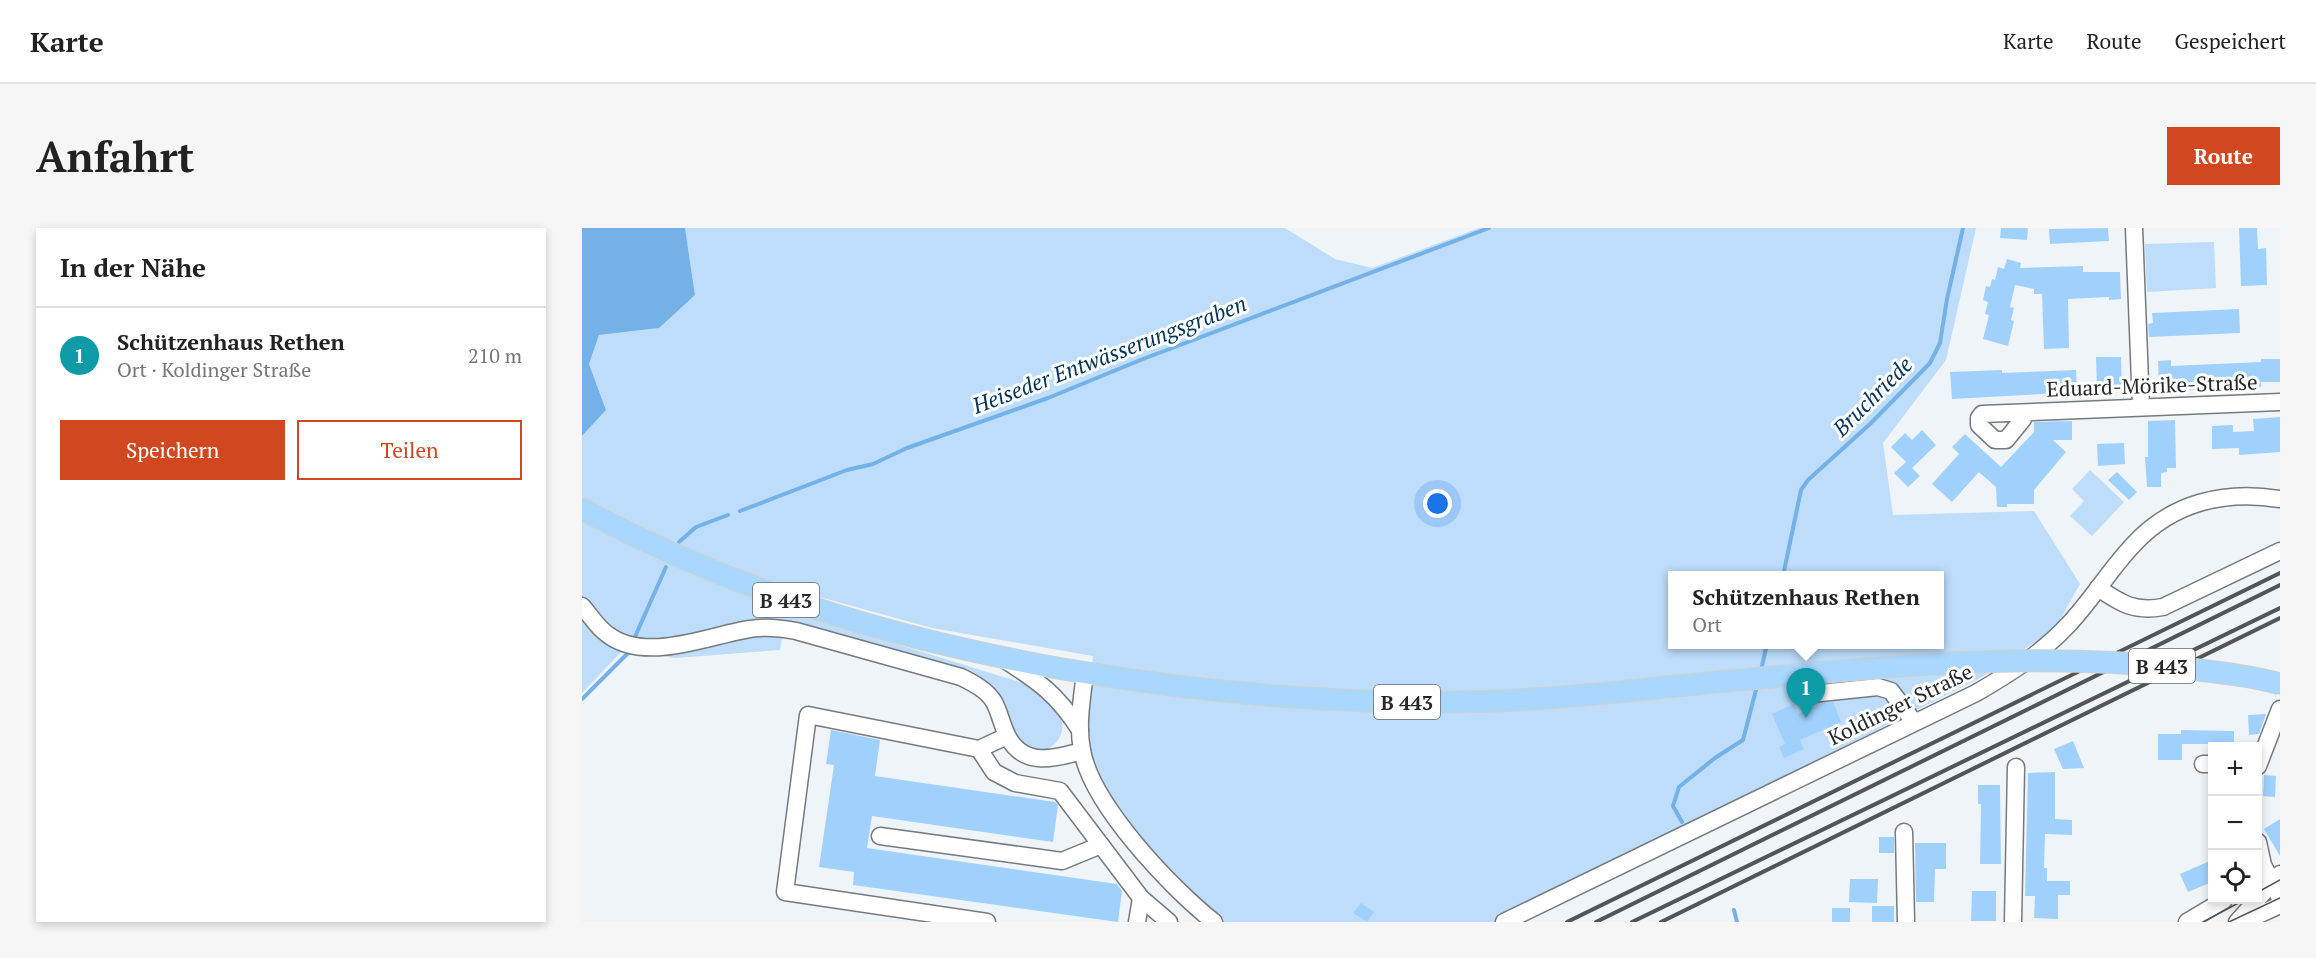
<!DOCTYPE html>
<html lang="de">
<head>
<meta charset="utf-8">
<style>
  body { margin:0; font-family:"PT Serif",serif; background:#f6f6f6; color:#222 }
  .controls { position:absolute; right:18px; bottom:18px; display:grid; overflow:hidden; border-radius:0px; box-shadow:0 3px 9px #0003 }
  .controls button { width:54px; height:54px; display:grid; place-items:center; padding:0; border:0; border-bottom:2px solid #e0e0e0; background:#fff; color:#222; font:30px sans-serif }
  .you { position:absolute; left:856px; top:276px; width:21px; height:21px; margin:-15px; border:4px solid #fff; border-radius:50%; background:#1a73e8; box-shadow:0 0 0 9px #1a73e833 }
  .badge { display:grid; place-items:center; width:39px; height:39px; border-radius:50%; background:#d04720; color:#fff; font-size:20px; font-weight:700 }
  .pin { position:absolute; translate:-50% -50px; filter:drop-shadow(0 2px 3px #0008) }
  .pin::after { content:''; position:absolute; top:32px; width:21px; height:18px; background:inherit; clip-path:polygon(0 0,100% 0,50% 100%) }
  .popup { position:absolute; left:1086px; top:343px; width:276px; height:78px; box-sizing:border-box; display:grid; place-content:center; border-radius:0px; background:#fff; filter:drop-shadow(0 2px 4px #0005); font-size:20px; white-space:nowrap; color:#767676 }
  .popup b { font-size:22px; color:#222 }
  .popup::after { content:''; position:absolute; left:50%; top:100%; margin-left:-12px; border:12px solid transparent; border-top-color:#fff }
  .list { margin:0; padding:0; list-style:none }
  h2 { display:flex; justify-content:space-between; align-items:center; height:78px; margin:0; padding:0 24px; font-size:26px }
  h2 small { font-size:20px; font-weight:400; color:#767676 }
  .list li { display:grid; grid-template-columns:39px 1fr auto; gap:18px; align-items:center; box-sizing:border-box; height:96px; padding:0 24px; border-top:2px solid #e0e0e0 }
  .list b { display:block; font-size:22px; white-space:nowrap }
  .list p { margin:0; font-size:20px; white-space:nowrap; color:#767676 }
  .list em { font-size:20px; font-style:normal; color:#767676 }
  .actions { display:flex; gap:12px; padding:18px 24px }
  .actions a { flex:1; padding:14px 0; border:2px solid #d04720; border-radius:0px; text-align:center; font-size:21px; color:#d04720 }
  .actions .main { background:#d04720; color:#fff }
  .icon { flex:none; width:33px; height:33px; fill:none; stroke:currentColor; stroke-width:2; stroke-linecap:round; stroke-linejoin:round }
  .map { position:relative; flex:none; width:1698px; height:694px; overflow:hidden; border-radius:0px }
  header { display:flex; align-items:center; gap:36px; box-sizing:border-box; height:84px; padding:0 30px; background:#fff; border-bottom:2px solid #e0e0e0 }
  header strong { font-size:28px }
  nav { display:flex; gap:33px; margin-inline-start:auto; font-size:21px }
  .intro { display:flex; align-items:center; justify-content:space-between; box-sizing:border-box; height:144px; padding:0 36px }
  h1 { margin:0; font-size:42px }
  .button { padding:15px 27px; border-radius:0px; background:#d04720; color:#fff; font-size:21px; font-weight:700 }
  main { display:flex; gap:36px; padding:0 36px }
  aside { flex:1; background:#fff; border-radius:0px; box-shadow:0 3px 9px #0003 }
  .map>svg:first-child { display:block }
  .green { fill:#bdddfa; fill-rule:evenodd }
  .water { fill:#74b1e6 }
  .lines { fill:none; stroke-linecap:round; stroke-linejoin:round }
  .stream { stroke:#74b1e6; stroke-width:4 }
  .building { fill:#a0d1fd }
  .minor-casing { stroke:#767a7e; stroke-width:19 }
  .major-casing { stroke:#cfd0d0; stroke-width:23 }
  .minor { stroke:#fff; stroke-width:16 }
  .major { stroke:#a9d7fe; stroke-width:21 }
  .tram { stroke:#525456; stroke-width:1.5 }
  .rail { stroke:#525456; stroke-width:4 }
  .major-bridge-casing { stroke:#cfd0d0; stroke-width:23; stroke-linecap:butt }
  .major-bridge { stroke:#a9d7fe; stroke-width:21 }
  .labels { text-anchor:middle; dominant-baseline:central; stroke-width:6; stroke-linejoin:round; paint-order:stroke }
  .shield { fill:#fff; stroke:#676869; stroke-width:1.5 }
  .shield-label { font-size:20px; font-weight:bold; fill:#262829 }
  .street-label { font-size:21px; fill:#262829; stroke:#fff }
  .water-label { font-size:22px; font-style:italic; fill:#023456; stroke:#fff }
</style>
</head>
<body>
<header>
<strong>Karte</strong>
<nav><a>Karte</a><a>Route</a><a>Gespeichert</a></nav>
</header>
<div class="intro"><h1>Anfahrt</h1><a class="button">Route</a></div>
<main>
<aside>
<h2>In der Nähe<small></small></h2>
<ul class="list">
<li><span class="badge" style="background:#0f9aa8">1</span><div><b>Schützenhaus Rethen</b><p>Ort · Koldinger Straße</p></div><em>210 m</em></li>
</ul>
<div class="actions"><a class="main">Speichern</a><a>Teilen</a></div>
</aside>
<div class="map">
<svg width="1698" height="694" viewBox="0 0 1698 694">
  <rect width="100%" height="100%" fill="#eff4f8"/>
  <g class="green">
    <path d="M103 0H703L753 31 790 40 897 0H1394L1364 132 1301 215 1311 287 1452 283 1498 356 1473 401 1400 449 914 694H643C591 659 539 597 514 541 511 534 506 527 505 520 501 489 508 458 511 428L350 400 241 370 208 363 205 382 208 383 447 457C456 463 470 471 475 480 494 512 458 537 437 514 429 505 421 481 416 468L203 395 198 422 93 430 41 422 0 465V208L24 182 7 136 17 107 76 100 113 67ZM1090 348H1358V416H1090Z"/>
    <polygon points="1632,14 1634,60 1565,64 1563,16"/>
    <polygon points="1508,242 1542,274 1510,308 1488,288 1502,273 1490,261"/>
  </g>
  <polygon class="water" points="0,0 103,0 113,67 77,100 17,107 7,136 24,182 0,208"/>
  <g class="lines">
    <g class="stream">
      <polyline points="158,283 265,242 291,236 325,220 466,170 561,131 907,0"/>
      <polyline points="97,314 114,299 146,287"/>
      <polyline points="1201,348 1219,262 1226,252 1288,196 1348,135 1358,115 1365,71 1381,0"/>
      <polyline points="52,411 84,339"/>
      <polyline points="1179,442 1185,416"/>
      <polyline points="0,471 48,423"/>
      <polyline points="1100,594 1091,578 1097,559 1133,530 1161,512 1175,458"/>
      <polyline points="1152,682 1155,694"/>
    </g>
  </g>
  <g class="building">
    <polygon points="1419,0 1446,0 1445,12 1418,10"/>
    <polygon points="1526,0 1527,13 1468,16 1467,1"/>
    <polygon points="1657,0 1675,0 1676,21 1684,20 1685,57 1659,58"/>
    <polygon points="1425,31 1439,35 1438,40 1501,38 1501,44 1538,44 1539,71 1527,72 1527,69 1486,71 1487,120 1462,121 1460,66 1452,66 1452,61 1433,57 1428,79 1432,80 1429,92 1432,93 1426,118 1401,111 1407,87 1403,86 1406,74 1401,72 1404,58 1408,59 1410,51 1413,52 1416,39 1422,41"/>
    <polygon points="1657,81 1658,105 1567,109 1566,96 1571,95 1570,85"/>
    <polygon points="1514,129 1539,129 1540,162 1515,162"/>
    <polygon points="1679,131 1698,131 1698,154 1679,154 1679,159 1589,163 1589,158 1577,159 1576,133 1589,132 1589,138 1679,134"/>
    <polygon points="1420,142 1420,145 1494,142 1495,164 1370,171 1368,144"/>
    <polygon points="1698,189 1698,224 1657,227 1657,220 1630,221 1630,198 1651,197 1651,204 1672,203 1671,191"/>
    <polygon points="1593,192 1594,240 1585,240 1585,244 1579,245 1579,259 1565,259 1563,229 1566,229 1566,193"/>
    <polygon points="1490,193 1490,212 1471,212 1484,224 1452,262 1452,276 1425,276 1425,279 1415,279 1414,259 1397,244 1370,274 1350,256 1377,226 1370,219 1383,206 1419,239 1452,204 1452,194"/>
    <polygon points="1340,202 1354,217 1330,240 1338,248 1326,259 1312,245 1324,234 1309,219 1323,205 1330,212"/>
    <polygon points="1542,215 1543,236 1516,238 1515,216"/>
    <polygon points="1535,244 1555,264 1547,272 1526,252"/>
    <polygon points="1251,474 1259,494 1218,512 1222,521 1202,530 1197,519 1203,516 1190,486 1212,476 1216,486 1242,475"/>
    <polygon points="1684,486 1677,506 1667,507 1666,487"/>
    <polygon points="249,502 298,512 293,548 473,574 476,577 471,614 290,588 285,620 535,656 540,663 536,694 271,657 272,644 237,639 252,537 244,536"/>
    <polygon points="1599,502 1652,503 1652,519 1630,519 1630,516 1600,516 1600,532 1576,532 1576,506 1599,506"/>
    <polygon points="1491,513 1502,540 1481,541 1472,521"/>
    <polygon points="1473,544 1473,591 1490,592 1490,607 1463,606 1462,640 1465,640 1465,653 1488,653 1488,667 1476,667 1476,691 1452,690 1453,668 1443,668 1446,545"/>
    <polygon points="1682,547 1694,548 1693,569 1681,568"/>
    <polygon points="1396,557 1418,557 1419,636 1398,636 1399,576 1396,576"/>
    <polygon points="1698,591 1698,628 1682,601"/>
    <rect x="1297" y="609" width="15" height="16"/>
    <polygon points="1333,615 1364,615 1364,641 1353,641 1352,674 1334,674"/>
    <polygon points="1630,632 1630,654 1606,664 1598,646"/>
    <polygon points="1268,651 1296,651 1295,675 1267,674"/>
    <polygon points="1390,663 1414,663 1414,693 1389,693"/>
    <polygon points="779,675 792,684 785,694 771,685"/>
    <rect x="1290" y="678" width="22" height="16"/>
    <rect x="1250" y="680" width="18" height="14"/>
  </g>
  <g class="lines">
    <defs>
      <g id="minor">
        <polyline points="1552,0 1559,179"/>
        <polyline points="1443,185 1441,191 1424,212 1413,212 1397,197 1397,190 1400,186 1698,174"/>
        <path d="M1516 360C1540 376 1552 384 1581 379L1698 323"/>
        <path d="M0 378C8 387 15 399 25 406 63 436 127 407 168 401 184 398 199 400 214 403L379 449C391 455 405 462 412 474 418 485 420 498 426 509 442 539 472 531 500 523"/>
        <path d="M423 432C457 454 475 466 498 502"/>
        <path d="M503 445C500 470 495 497 500 522 509 576 589 660 632 694"/>
        <polyline points="1229,466 1296,459 1309,463 1332,494"/>
        <polyline points="397,521 412,544 433,555 478,563 559,670 555,694"/>
        <polyline points="1621,536 1630,536"/>
        <polyline points="1676,538 1698,481"/>
        <polyline points="1322,604 1324,694"/>
        <polyline points="298,608 480,633 519,617"/>
        <polyline points="1676,614 1681,637 1698,670"/>
        <polyline points="559,670 587,694"/>
        <polyline points="405,694 203,664 226,487 397,521 425,508"/>
        <path d="M922 694 1394 465C1427 446 1460 425 1486 397 1510 372 1528 341 1552 316 1591 274 1643 262 1698 271"/>
        <polyline points="1431,694 1434,539"/>
        <polyline points="1605,694 1642,672"/>
        <polyline points="1655,694 1698,646"/>
        <polyline points="1661,694 1698,677"/>
      </g>
      <path id="major" d="M0 281C153 363 305 409 475 440 605 463 737 475 869 474 962 474 1055 461 1147 453"/>
    </defs>
    <use href="#minor" class="minor-casing"/>
    <use href="#major" class="major-casing"/>
    <use href="#minor" class="minor"/>
    <use href="#major" class="major"/>
    <g class="tram">
      <polyline points="1676,664 1698,652"/>
      <polyline points="1621,694 1662,672"/>
      <polyline points="1647,694 1698,670"/>
    </g>
    <g class="rail">
      <polyline points="985,694 1698,345"/>
      <polyline points="1014,694 1698,357"/>
      <polyline points="1050,694 1698,380"/>
      <polyline points="1079,694 1698,390"/>
    </g>
    <defs>
      <path id="major-bridge" d="M1147 453C1297 439 1449 423 1599 440 1632 444 1666 447 1698 456"/>
    </defs>
    <use href="#major-bridge" class="major-bridge-casing"/>
    <use href="#major-bridge" class="major-bridge"/>
  </g>
  <g class="labels">
    <g class="shield">
      <rect x="171" y="355" width="66" height="34" rx="4.5"/>
      <rect x="1547" y="421" width="66" height="34" rx="4.5"/>
      <rect x="792" y="457" width="66" height="34" rx="4.5"/>
    </g>
    <g class="shield-label">
      <text x="204" y="372">B 443</text>
      <text x="1580" y="438">B 443</text>
      <text x="825" y="474">B 443</text>
    </g>
    <g class="street-label">
      <text transform="translate(1570 157) rotate(-2)">Eduard-Mörike-Straße</text>
      <text transform="translate(1318 476) rotate(-26)">Koldinger Straße</text>
    </g>
    <g class="water-label">
      <text transform="translate(527 126) rotate(-21)">Heiseder Entwässerungsgraben</text>
      <text transform="translate(1290 168) rotate(-45)">Bruchriede</text>
    </g>
  </g>
</svg>
<div class="controls">
<button>+</button>
<button>−</button>
<button><svg class="icon" aria-label="locate" viewBox="0 0 24 24"><circle cx="12" cy="12" r="6"/><path d="M12 2v4M12 18v4M2 12h4M18 12h4"/></svg></button>
</div>
<div class="you"></div>
<div class="pin badge" style="left:1224px;top:490px;background:#0f9aa8">1</div>
<div class="popup"><b>Schützenhaus Rethen</b>Ort</div>
</div>
</main>
</body>
</html>
